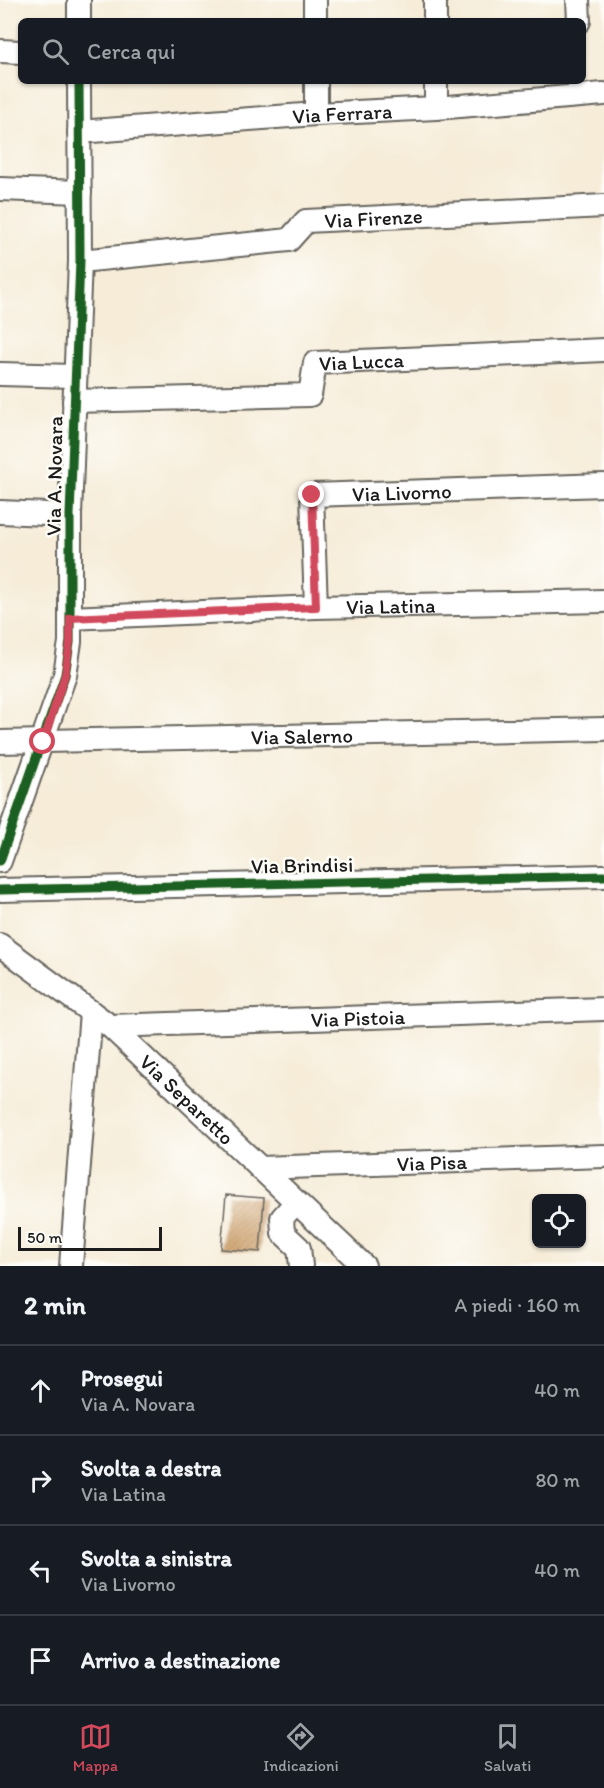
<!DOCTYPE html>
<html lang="it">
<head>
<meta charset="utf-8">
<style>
  body { margin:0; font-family:Itim,sans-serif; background:#20242c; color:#f1f3f6 }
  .controls { position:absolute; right:18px; bottom:18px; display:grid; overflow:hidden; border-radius:9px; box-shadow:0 2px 4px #0004 }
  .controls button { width:54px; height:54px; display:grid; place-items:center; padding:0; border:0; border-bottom:2px solid #363941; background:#171b24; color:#f1f3f6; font:30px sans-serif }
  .scale { position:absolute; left:18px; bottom:15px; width:144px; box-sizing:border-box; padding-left:6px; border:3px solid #1c1c1c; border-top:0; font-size:16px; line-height:21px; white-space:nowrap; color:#1c1c1c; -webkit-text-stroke:4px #fdfcf7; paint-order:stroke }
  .stop { position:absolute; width:18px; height:18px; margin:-14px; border:4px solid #d1495b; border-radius:50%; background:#fff }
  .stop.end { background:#d1495b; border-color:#fff; box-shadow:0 2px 6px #0008 }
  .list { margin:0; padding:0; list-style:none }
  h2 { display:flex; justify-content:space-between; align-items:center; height:78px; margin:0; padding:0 24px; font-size:26px }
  h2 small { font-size:20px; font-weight:400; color:#9ea1a6 }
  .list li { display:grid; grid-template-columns:39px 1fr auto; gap:18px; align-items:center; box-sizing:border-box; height:90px; padding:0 24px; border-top:2px solid #363941 }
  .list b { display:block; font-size:22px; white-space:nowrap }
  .list p { margin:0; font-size:20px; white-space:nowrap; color:#9ea1a6 }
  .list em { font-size:20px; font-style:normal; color:#9ea1a6 }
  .icon { flex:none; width:33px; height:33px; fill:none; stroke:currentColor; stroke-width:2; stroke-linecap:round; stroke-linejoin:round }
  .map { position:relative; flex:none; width:604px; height:1266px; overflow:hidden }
  .search { position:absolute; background:#171b24; box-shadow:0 2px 4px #0004; left:18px; right:18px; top:18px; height:66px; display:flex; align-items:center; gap:15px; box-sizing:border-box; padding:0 21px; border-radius:9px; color:#9ea1a6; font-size:22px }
  .sheet { height:438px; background:#171b24 }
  nav { display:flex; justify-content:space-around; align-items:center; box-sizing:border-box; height:84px; border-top:2px solid #363941; background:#171b24; font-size:16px; color:#9ea1a6 }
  nav a { display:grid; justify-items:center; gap:3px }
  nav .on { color:#d1495b }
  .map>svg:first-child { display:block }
  .building { fill:url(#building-hatch) }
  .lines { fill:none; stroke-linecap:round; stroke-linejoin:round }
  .minor-casing { stroke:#68655e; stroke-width:26 }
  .minor { stroke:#fff; stroke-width:22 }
  .cycleway-casing { stroke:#fdfcf7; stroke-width:13 }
  .cycleway { stroke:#1b5e20; stroke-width:9 }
  .route { stroke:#d1495b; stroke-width:8 }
  .labels { text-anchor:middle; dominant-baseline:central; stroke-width:5; stroke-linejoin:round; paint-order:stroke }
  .street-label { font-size:21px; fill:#1c1c1c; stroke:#fdfcf7 }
</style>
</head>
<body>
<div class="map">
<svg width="604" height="1266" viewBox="0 0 604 1266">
  <defs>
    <pattern id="building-hatch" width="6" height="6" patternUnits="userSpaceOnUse" patternTransform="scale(1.5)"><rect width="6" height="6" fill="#cfa06a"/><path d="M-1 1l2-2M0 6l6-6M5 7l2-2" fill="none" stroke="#a78256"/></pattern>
  </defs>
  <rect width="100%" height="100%" fill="#fdfcf7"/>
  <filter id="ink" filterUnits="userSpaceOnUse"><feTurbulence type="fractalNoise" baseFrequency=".0167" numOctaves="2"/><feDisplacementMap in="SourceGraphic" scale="12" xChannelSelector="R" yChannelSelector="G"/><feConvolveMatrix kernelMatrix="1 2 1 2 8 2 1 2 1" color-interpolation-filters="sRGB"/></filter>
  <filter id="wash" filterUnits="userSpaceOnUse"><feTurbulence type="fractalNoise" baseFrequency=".008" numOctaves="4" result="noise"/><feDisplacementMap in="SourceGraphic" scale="24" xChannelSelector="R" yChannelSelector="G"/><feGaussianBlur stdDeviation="1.35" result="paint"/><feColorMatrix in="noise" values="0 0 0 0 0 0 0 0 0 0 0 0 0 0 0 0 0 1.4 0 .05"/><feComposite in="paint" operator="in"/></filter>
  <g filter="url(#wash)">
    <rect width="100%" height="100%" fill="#f6ecd8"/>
    <g id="blocks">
      <polygon class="building" points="226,1195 264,1198 260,1252 221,1249"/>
    </g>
  </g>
  <g filter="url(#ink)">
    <use href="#blocks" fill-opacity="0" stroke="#68655e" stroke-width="1.5"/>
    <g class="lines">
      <defs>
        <g id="minor">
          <polyline points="79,0 79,21"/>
          <polyline points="315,0 315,21"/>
          <polyline points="435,0 435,21"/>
          <polyline points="578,0 579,21"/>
          <polyline points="0,51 21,52"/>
          <polyline points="316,81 316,114"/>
          <polyline points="436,81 436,108"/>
          <path id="s1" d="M79 132 316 114 436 108 604 94"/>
          <polyline points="0,189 80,192"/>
          <path id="s2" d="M80 261 289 240 306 221 604 206"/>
          <polyline points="0,374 74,376"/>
          <path id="s3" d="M74 401 310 395 315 363 604 350"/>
          <polyline points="0,512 70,515"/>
          <path id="s4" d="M316 607 312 495 604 485"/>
          <path id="s5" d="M70 618 316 607 604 601"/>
          <path id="s6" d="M0 742 604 729"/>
          <polyline points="0,861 65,675 70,642 70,515 80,261 79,81"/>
          <polyline points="0,890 604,876"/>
          <path id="s7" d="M0 945 110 1026 364 1266"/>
          <path id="s8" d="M110 1026 604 1009"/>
          <path id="s9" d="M260 1168 604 1156"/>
          <polyline points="296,1202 282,1218 283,1233 299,1248 301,1266"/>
          <polyline points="71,1266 91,1012"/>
        </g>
      </defs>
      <use href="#minor" class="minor-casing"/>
      <use href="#minor" class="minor"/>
      <defs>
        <g id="cycleway">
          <polyline points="0,861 65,675 70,642 70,515 80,261 79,81"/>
          <polyline points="0,890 604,876"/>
        </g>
      </defs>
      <use href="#cycleway" class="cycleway-casing"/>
      <use href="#cycleway" class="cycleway"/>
    </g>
  </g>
  <g class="lines" filter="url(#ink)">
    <polyline class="route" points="43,742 65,675 70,642 70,618 316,607 312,495"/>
  </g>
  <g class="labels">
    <g class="street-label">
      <text stroke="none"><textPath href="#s1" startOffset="264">Via Ferrara</textPath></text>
      <text stroke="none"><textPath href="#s2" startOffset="303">Via Firenze</textPath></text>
      <text stroke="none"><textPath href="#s3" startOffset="315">Via Lucca</textPath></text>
      <text transform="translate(54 476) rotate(-89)">Via A. Novara</text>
      <text stroke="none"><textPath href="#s4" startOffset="202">Via Livorno</textPath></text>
      <text stroke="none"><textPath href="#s5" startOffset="321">Via Latina</textPath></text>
      <text stroke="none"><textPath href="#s6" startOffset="302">Via Salerno</textPath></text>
      <text transform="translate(302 865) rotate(-1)">Via Brindisi</text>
      <text stroke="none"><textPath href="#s8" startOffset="248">Via Pistoia</textPath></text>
      <text stroke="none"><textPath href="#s7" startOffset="243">Via Separetto</textPath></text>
      <text stroke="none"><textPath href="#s9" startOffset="172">Via Pisa</textPath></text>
    </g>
  </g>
</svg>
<div class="controls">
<button><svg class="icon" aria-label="locate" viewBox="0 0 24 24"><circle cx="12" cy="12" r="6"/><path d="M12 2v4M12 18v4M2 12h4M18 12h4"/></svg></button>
</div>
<div class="scale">50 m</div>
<div class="stop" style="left:43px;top:742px"></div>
<div class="stop end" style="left:312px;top:495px"></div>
<div class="search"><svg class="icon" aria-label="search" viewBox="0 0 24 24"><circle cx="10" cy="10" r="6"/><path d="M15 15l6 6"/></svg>Cerca qui</div>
</div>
<section class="sheet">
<h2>2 min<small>A piedi · 160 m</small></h2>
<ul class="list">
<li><svg class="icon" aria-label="ahead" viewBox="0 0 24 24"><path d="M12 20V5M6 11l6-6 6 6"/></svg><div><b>Prosegui</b><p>Via A. Novara</p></div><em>40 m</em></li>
<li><svg class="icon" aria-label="right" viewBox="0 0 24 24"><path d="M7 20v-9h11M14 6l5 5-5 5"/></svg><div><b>Svolta a destra</b><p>Via Latina</p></div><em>80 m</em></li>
<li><svg class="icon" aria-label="left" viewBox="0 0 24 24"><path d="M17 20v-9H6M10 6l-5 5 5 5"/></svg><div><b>Svolta a sinistra</b><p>Via Livorno</p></div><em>40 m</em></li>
<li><svg class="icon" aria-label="arrive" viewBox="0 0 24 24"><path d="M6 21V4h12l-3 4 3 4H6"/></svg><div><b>Arrivo a destinazione</b></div></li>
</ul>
</section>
<nav>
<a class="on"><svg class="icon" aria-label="map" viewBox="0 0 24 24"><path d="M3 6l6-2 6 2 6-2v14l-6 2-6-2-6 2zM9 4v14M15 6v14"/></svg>Mappa</a>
<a><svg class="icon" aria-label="directions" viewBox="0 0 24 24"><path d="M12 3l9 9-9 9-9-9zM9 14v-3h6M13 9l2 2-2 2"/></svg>Indicazioni</a>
<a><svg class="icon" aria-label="saved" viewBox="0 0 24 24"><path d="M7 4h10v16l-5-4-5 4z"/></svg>Salvati</a>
</nav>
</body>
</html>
